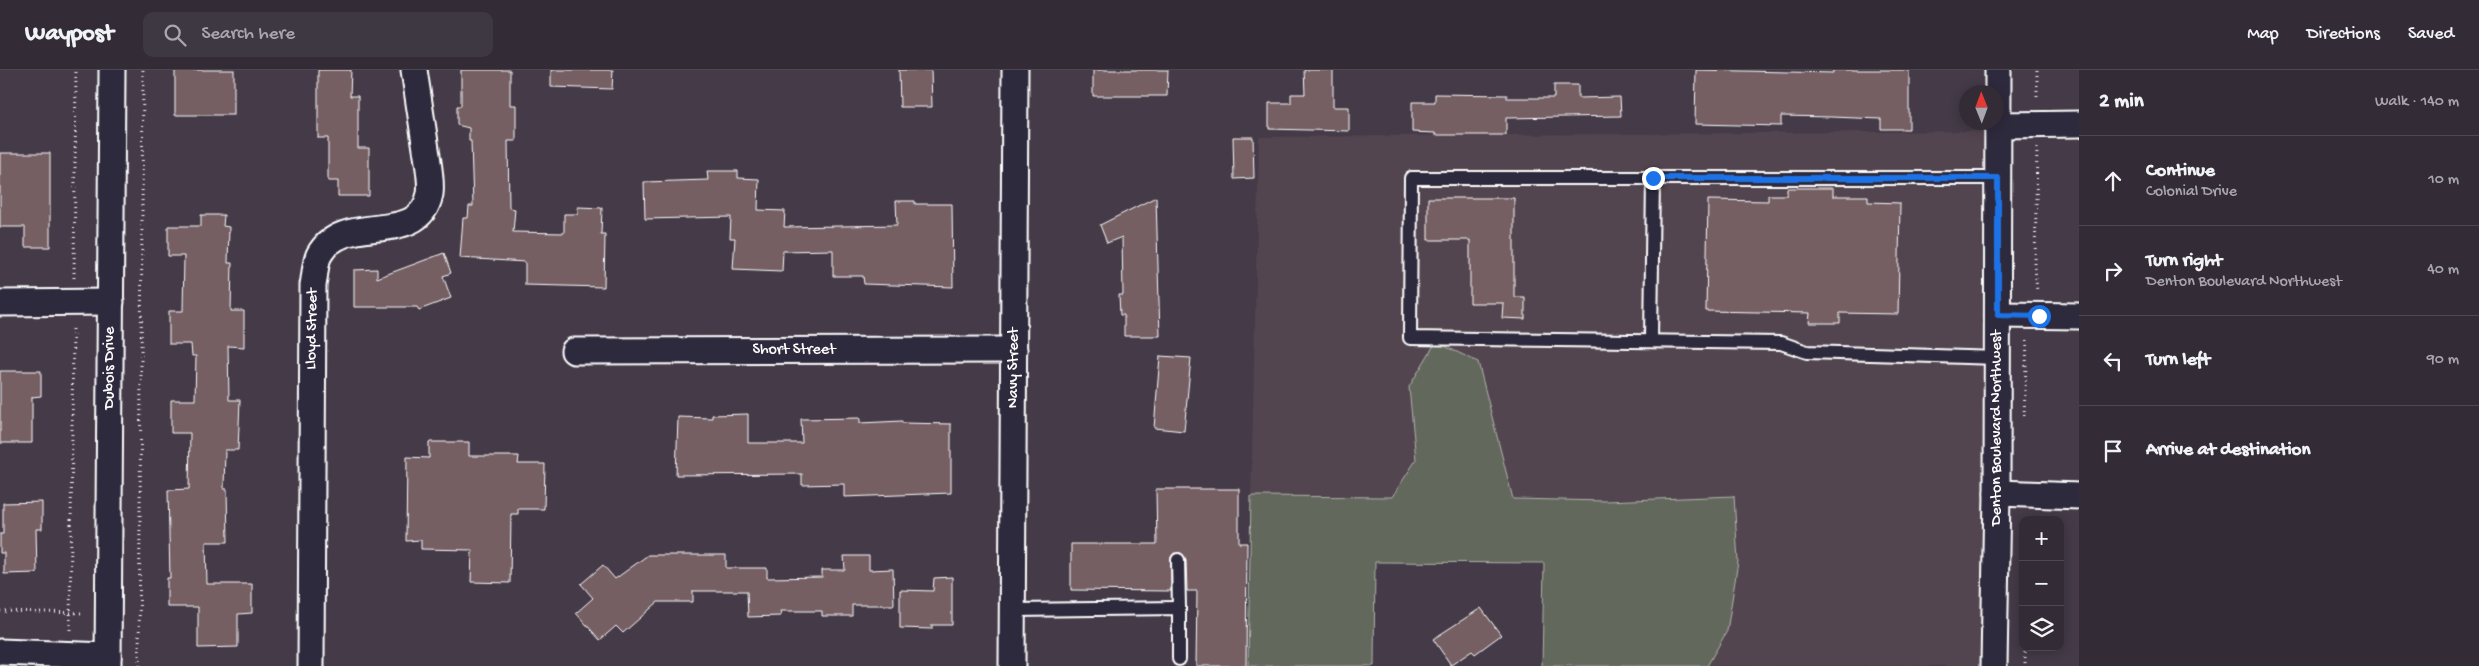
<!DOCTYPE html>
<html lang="en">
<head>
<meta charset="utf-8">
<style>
  body { margin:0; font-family:"Gochi Hand",sans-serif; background:#3e3842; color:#f1f3f6 }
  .controls { position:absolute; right:15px; bottom:15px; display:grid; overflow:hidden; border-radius:10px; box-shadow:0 2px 12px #0003 }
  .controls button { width:45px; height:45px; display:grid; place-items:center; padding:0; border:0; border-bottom:1px solid #4e4851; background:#332c36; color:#f1f3f6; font:25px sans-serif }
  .compass { position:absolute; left:1959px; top:15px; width:45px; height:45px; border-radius:50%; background:#332c36; box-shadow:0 2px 12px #0003; rotate:359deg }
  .stop { position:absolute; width:15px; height:15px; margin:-11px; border:4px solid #1a73e8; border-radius:50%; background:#fff }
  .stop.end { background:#1a73e8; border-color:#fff; box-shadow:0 1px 5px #0008 }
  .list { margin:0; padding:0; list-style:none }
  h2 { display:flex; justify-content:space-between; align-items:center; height:65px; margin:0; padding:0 20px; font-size:21px }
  h2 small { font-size:16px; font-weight:400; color:#a9a7ad }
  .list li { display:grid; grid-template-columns:32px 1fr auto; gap:15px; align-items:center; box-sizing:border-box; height:90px; padding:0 20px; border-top:1px solid #4e4851 }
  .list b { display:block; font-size:19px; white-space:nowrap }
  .list p { margin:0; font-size:16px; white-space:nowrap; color:#a9a7ad }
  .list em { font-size:16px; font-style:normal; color:#a9a7ad }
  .icon { flex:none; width:28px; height:28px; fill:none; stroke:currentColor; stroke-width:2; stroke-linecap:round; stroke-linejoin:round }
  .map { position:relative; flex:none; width:2079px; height:596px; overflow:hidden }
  header { display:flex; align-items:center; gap:30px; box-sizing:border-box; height:70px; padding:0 25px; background:#332c36; border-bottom:1px solid #4e4851 }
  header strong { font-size:24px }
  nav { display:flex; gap:28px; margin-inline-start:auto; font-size:18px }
  .search { width:350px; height:45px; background:#3e3842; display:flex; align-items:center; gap:12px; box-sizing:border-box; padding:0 18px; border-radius:10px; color:#a9a7ad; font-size:19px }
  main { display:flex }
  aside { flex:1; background:#332c36 }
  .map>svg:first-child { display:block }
  .built { fill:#524550 }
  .green { fill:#63685b; stroke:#b1b4ad }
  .building { fill:#745e62; stroke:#fff }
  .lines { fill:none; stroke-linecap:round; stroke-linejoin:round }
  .lane-casing { stroke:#fff; stroke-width:16 }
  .street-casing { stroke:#fff; stroke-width:29 }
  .path { stroke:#fff; stroke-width:3; stroke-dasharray:1 4; stroke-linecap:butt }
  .lane { stroke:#2f2a3d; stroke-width:12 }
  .street { stroke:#2f2a3d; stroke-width:25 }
  .route { stroke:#1a73e8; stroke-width:6 }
  .labels { text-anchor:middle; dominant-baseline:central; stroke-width:4; stroke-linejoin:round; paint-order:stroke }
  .street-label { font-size:16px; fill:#fff; stroke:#2f2a3d }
</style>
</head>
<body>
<header>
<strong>Waypost</strong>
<div class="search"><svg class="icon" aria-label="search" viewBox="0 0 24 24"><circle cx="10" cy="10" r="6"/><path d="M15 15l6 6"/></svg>Search here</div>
<nav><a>Map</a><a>Directions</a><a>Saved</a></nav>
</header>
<main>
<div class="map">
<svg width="2079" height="596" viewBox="0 0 2079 596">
  <rect width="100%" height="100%" fill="#443a48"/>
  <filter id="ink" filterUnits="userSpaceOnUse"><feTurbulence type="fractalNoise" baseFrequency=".02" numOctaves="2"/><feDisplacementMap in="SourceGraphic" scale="10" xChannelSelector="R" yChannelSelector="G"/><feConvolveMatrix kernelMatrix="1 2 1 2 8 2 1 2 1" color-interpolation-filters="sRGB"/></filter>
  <g filter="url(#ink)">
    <polygon class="built" points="1986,61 1985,423 1981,596 1707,596 1727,561 1606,431 1513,429 1496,363 1409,317 1416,390 1392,427 1251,426 1259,67"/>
    <polygon class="green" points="1436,272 1478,292 1513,429 1606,431 1734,426 1738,492 1727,561 1707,596 1542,596 1544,493 1375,492 1374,596 1248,596 1251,426 1392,427 1416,390 1409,317"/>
    <g class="building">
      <rect x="175" y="0" width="59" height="45"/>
      <polygon points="318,0 351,0 350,26 358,26 358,78 369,78 369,126 338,126 338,111 328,111 328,68 318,68"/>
      <polygon points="461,0 510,0 510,35 516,35 516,71 508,71 509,138 515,139 513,162 564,163 564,144 578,144 578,137 602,138 601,164 605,164 604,217 525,215 525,192 460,188 463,148 468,148 469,136 473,136 471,71 469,71 469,58 457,55 457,36 461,36"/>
      <polygon points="551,0 613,0 612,19 551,17"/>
      <polygon points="899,0 931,0 932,37 900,37"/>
      <polygon points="1093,0 1168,0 1167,26 1093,26"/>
      <polygon points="1304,0 1333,0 1333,37 1349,37 1349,61 1269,59 1269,33 1291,33 1291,24 1305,24"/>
      <polygon points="1696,0 1833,3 1833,0 1909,0 1909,59 1881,59 1881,49 1832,47 1781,46 1781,56 1695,54"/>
      <polygon points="1554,15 1578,15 1578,28 1620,27 1621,46 1506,48 1506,65 1435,65 1435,63 1412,62 1412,32 1435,32 1435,24 1507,25 1507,28 1554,28"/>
      <polygon points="1233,67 1253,67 1254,108 1234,109"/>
      <polygon points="0,83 50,83 50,177 25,177 25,157 0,157"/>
      <polygon points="707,101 738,101 738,108 759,109 758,140 785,141 784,157 897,155 896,131 915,131 915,134 952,134 953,217 864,214 863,206 833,206 833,180 783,181 782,201 733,199 735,168 730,168 731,147 645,149 644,112 708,110"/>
      <polygon points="1787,118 1833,118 1833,126 1868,126 1868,132 1900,133 1898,244 1840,243 1840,253 1809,253 1810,243 1706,241 1708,130 1768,131 1768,125 1787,125"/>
      <polygon points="1156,127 1160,266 1124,266 1124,245 1120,245 1119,225 1123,225 1122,167 1107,173 1100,155"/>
      <polygon points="1428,128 1514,128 1514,227 1525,227 1525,249 1502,248 1503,233 1470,233 1470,170 1428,170"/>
      <polygon points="201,145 224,145 223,156 229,157 228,193 232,193 231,241 244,241 244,277 228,276 229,330 240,330 238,380 225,380 224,419 227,419 228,472 206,472 207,514 252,514 252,543 238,544 238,577 198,578 198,537 167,537 167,508 170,508 168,420 189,419 190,363 171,363 171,330 195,330 196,286 192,286 191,274 169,274 169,241 183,241 184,186 168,186 168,156 201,156"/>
      <polygon points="444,183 451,203 443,206 451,228 419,240 417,237 354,237 354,200 377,199 377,208"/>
      <polygon points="1160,286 1191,288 1184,361 1154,358"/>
      <polygon points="0,301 41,301 41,326 32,327 32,373 0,373"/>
      <polygon points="748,344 748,373 802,373 801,349 860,348 860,353 902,351 902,353 951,354 951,423 844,427 844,414 802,415 802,404 676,405 678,347 712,348 712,345"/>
      <polygon points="429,372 469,372 469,386 519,386 518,394 545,394 544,439 518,439 518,444 511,444 510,513 471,512 472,480 421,479 421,470 406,471 407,387 429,388"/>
      <polygon points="1156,419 1239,419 1239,473 1247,473 1246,596 1196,596 1197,521 1187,521 1186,490 1181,483 1174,483 1171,487 1171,521 1071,520 1071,474 1157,474"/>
      <polygon points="42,432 42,459 36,459 37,503 4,504 4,483 0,483 0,464 3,464 3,433"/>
      <polygon points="648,485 726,485 726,498 767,498 767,508 822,507 822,500 845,500 844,486 869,486 869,500 893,499 894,535 852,535 852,546 822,546 822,541 780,541 781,546 748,547 747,521 693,521 693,532 658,532 623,563 616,556 600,570 576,543 593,528 581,514 603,495 615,509"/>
      <polygon points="952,507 952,555 932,555 932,559 900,558 900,520 933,521 934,508"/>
      <polygon points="1481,538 1501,565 1475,584 1472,581 1451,595 1433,569"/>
    </g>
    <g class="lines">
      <defs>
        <g id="lane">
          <polyline points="1651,271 1653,108"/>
          <polyline points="1998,288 1807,282 1781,273 1410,268 1411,108 1998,108"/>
          <polyline points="1178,490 1179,538"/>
          <polyline points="1013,540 1179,538 1179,589"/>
        </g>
        <g id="street">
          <polyline points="1999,55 2079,54"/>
          <polyline points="0,233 111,232"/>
          <polyline points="1998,245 2079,246"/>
          <polyline points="574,281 1014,280"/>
          <polyline points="1997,423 2079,426"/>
          <polyline points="0,582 108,586"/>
          <polyline points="108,596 112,0"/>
          <path d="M311 596 313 215C315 206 315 193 319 185 344 139 419 179 430 124 432 111 428 93 426 79 422 53 418 26 414 0"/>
          <polyline points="1012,596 1015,0"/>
          <polyline points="1994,596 1997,423 1998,0"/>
        </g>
      </defs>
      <use href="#lane" class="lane-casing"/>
      <use href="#street" class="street-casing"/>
      <g class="path">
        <polyline points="2037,0 2037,29"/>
        <polyline points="2037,78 2035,196 2037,222"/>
        <polyline points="74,208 76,0"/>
        <polyline points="2024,346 2027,270"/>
        <polyline points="0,541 85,543"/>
        <polyline points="70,560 73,257"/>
        <polyline points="2025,577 2025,596"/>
        <polyline points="139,596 143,0"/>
      </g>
      <use href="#lane" class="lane"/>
      <use href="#street" class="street"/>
    </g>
  </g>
  <g class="lines" filter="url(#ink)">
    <polyline class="route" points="1653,108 1998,108 1998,245 2039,246"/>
  </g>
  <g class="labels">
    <g class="street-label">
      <text transform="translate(313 259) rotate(-89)">Lloyd Street</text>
      <text x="794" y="280">Short Street</text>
      <text transform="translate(110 298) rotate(-90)">Dubois Drive</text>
      <text transform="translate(1014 298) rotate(-90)">Navy Street</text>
      <text transform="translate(1997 358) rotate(-90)">Denton Boulevard Northwest</text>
    </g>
  </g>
</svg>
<div class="controls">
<button>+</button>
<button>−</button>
<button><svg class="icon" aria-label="layers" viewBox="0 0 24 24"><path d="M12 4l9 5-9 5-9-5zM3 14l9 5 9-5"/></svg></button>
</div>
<svg class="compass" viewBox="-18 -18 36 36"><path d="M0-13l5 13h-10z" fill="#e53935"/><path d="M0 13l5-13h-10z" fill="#a9a7ad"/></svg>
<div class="stop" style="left:2039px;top:246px"></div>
<div class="stop end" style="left:1653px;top:108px"></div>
</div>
<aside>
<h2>2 min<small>Walk · 140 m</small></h2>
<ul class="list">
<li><svg class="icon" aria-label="ahead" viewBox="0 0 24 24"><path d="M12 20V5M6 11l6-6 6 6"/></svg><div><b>Continue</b><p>Colonial Drive</p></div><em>10 m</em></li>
<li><svg class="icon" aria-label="right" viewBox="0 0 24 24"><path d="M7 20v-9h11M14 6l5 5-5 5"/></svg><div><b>Turn right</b><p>Denton Boulevard Northwest</p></div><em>40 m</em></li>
<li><svg class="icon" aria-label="left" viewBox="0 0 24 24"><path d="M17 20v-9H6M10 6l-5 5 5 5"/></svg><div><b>Turn left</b></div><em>90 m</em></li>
<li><svg class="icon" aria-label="arrive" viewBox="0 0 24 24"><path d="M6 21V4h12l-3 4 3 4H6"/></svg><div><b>Arrive at destination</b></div></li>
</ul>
</aside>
</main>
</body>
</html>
